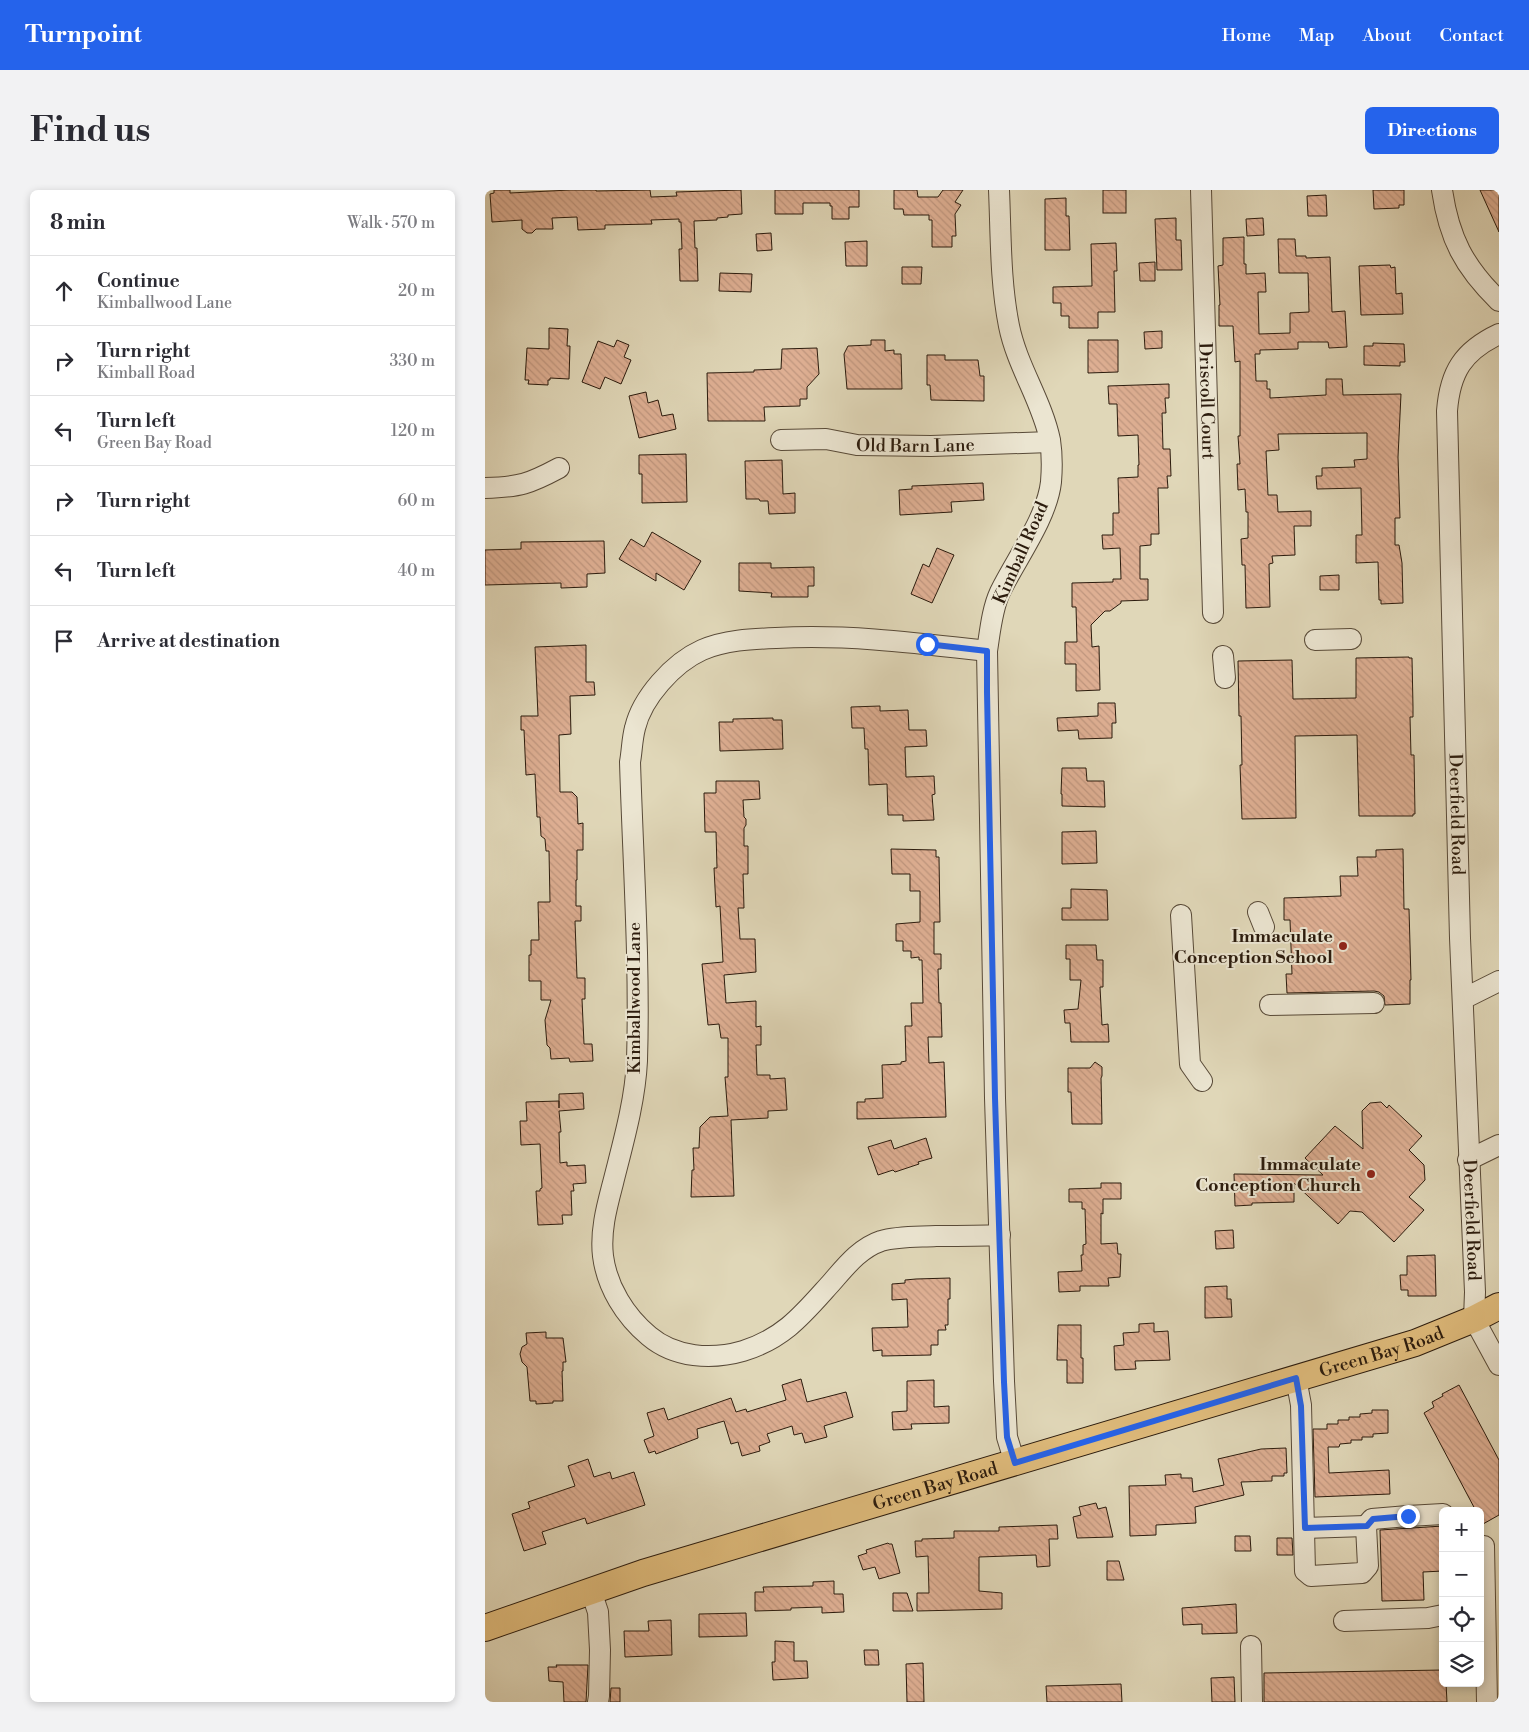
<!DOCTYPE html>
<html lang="en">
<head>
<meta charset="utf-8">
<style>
  body { margin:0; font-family:"Libre Bodoni",serif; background:#f2f2f3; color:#2b2b33 }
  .controls { position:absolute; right:15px; bottom:15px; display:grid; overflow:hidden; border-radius:8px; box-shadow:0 2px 8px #0003 }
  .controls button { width:45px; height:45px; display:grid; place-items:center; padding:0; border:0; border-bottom:1px solid #e1e1e2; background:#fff; color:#2b2b33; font:25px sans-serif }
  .stop { position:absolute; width:15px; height:15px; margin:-11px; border:4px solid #2563eb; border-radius:50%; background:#fff }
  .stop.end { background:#2563eb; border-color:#fff; box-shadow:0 1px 5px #0008 }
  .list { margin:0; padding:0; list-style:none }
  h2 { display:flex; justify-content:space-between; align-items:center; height:65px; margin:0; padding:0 20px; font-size:21px }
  h2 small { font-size:16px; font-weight:400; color:#7c7c81 }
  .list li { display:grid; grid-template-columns:32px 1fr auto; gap:15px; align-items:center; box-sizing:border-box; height:70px; padding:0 20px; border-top:1px solid #e1e1e2 }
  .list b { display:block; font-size:19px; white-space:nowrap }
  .list p { margin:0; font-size:16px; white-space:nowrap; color:#7c7c81 }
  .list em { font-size:16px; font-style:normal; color:#7c7c81 }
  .icon { flex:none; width:28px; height:28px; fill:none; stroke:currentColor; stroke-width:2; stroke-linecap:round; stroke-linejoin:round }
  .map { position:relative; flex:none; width:1014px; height:1512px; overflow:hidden; border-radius:8px }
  header { display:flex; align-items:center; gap:30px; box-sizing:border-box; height:70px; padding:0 25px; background:#2563eb; color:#fff }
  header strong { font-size:24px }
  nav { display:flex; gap:28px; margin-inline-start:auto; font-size:18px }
  .intro { display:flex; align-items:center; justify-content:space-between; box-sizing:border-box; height:120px; padding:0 30px }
  h1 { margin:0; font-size:35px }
  .button { padding:12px 22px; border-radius:8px; background:#2563eb; color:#fff; font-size:18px; font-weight:700 }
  main { display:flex; gap:30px; padding:0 30px }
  aside { flex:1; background:#fff; border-radius:8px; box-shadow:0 2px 8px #0003 }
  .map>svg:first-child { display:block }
  .building { fill:url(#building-back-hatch); stroke:#2b1b0d }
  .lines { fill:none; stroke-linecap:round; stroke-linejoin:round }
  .minor-casing { stroke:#584a38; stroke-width:22 }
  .major-casing { stroke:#2b1b0d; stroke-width:28 }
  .minor { stroke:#ebe5d1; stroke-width:20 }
  .major { stroke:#e0bc7c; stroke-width:26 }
  .route { stroke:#2563eb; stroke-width:6 }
  .poi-dot { fill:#8f2418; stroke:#ebe5d1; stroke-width:2 }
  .labels { text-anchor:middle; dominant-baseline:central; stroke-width:4; stroke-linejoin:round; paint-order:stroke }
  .street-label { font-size:18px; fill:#2b1b0d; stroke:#ebe5d1 }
  .poi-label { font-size:18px; font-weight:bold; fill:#2b1b0d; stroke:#ebe5d1; text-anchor:end }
</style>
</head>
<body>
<header>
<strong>Turnpoint</strong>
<nav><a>Home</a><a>Map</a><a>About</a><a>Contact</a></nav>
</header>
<div class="intro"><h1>Find us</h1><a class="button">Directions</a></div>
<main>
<aside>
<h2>8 min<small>Walk · 570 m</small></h2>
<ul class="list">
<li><svg class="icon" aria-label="ahead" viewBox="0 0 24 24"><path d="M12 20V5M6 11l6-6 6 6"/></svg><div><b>Continue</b><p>Kimballwood Lane</p></div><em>20 m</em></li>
<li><svg class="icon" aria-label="right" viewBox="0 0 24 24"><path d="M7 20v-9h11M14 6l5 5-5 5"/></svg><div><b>Turn right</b><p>Kimball Road</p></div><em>330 m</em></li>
<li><svg class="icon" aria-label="left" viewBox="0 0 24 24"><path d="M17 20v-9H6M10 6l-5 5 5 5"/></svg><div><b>Turn left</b><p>Green Bay Road</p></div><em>120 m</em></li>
<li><svg class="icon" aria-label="right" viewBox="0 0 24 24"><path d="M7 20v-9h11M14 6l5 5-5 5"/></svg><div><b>Turn right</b></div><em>60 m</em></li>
<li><svg class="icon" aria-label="left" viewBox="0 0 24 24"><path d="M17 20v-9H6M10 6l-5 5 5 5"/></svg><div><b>Turn left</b></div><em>40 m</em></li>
<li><svg class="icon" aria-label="arrive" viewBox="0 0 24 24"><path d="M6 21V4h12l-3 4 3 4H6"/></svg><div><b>Arrive at destination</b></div></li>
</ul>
</aside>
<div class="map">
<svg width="1014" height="1512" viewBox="0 0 1014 1512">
  <defs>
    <pattern id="building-back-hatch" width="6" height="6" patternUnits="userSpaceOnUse" patternTransform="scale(1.25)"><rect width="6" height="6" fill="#deaf93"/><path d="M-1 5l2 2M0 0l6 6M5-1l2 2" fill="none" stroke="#bf967e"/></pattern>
  </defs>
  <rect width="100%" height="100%" fill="#e0d7b8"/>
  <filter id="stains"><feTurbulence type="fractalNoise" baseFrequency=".004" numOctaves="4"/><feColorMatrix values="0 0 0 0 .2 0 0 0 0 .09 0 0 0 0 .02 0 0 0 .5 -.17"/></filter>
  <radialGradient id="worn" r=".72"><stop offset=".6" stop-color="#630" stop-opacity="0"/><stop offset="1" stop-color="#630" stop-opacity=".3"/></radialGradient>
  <g class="building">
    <polygon points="9,0 25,0 25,3 85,0 111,0 111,1 165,0 166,7 192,6 191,2 256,0 257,24 243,25 243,27 232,28 232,30 209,31 210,58 212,58 213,91 195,91 194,59 197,59 196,32 194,32 194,29 166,30 167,34 120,35 120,39 93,40 92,27 67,28 68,39 51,39 47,43 42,43 37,39 37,30 7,32 5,4 9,3"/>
    <polygon points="290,0 374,0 374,17 364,17 364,29 347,29 347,16 345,16 345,13 318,13 318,24 290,24"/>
    <polygon points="409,0 432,0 433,7 453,7 458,0 478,0 470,12 476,15 470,24 471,46 467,46 467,57 447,57 447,30 444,30 444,25 419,25 418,19 409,19"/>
    <rect x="618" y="0" width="23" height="23"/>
    <polygon points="888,0 919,0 919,15 914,15 914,18 889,19"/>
    <polygon points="995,0 1014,0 1014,42"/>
    <polygon points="841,5 842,26 823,26 822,6"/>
    <polygon points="581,8 581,26 584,26 585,60 560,60 560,9"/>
    <polygon points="691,28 691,50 696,50 697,80 672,80 670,29"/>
    <polygon points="778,28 779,45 762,46 761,29"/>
    <polygon points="286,43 287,60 272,61 271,44"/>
    <polygon points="759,47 759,74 761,74 761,84 780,83 781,102 773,102 774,144 805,143 805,123 824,122 823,83 794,83 793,49 810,49 811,66 821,66 821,68 845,67 847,122 860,121 862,157 844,158 843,152 813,152 813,159 775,160 775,164 770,164 771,191 782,191 782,199 785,199 785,208 841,205 841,189 857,189 858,205 916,204 913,267 915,328 910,328 910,355 914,355 917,373 918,413 896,414 896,410 894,410 893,372 871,373 871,345 877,345 876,298 832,299 831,286 837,286 837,278 870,277 869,270 882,269 882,243 793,244 794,260 781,261 783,305 792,305 793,322 826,321 826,336 809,336 810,365 787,366 788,373 784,374 785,417 761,418 760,375 757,375 756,349 763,348 763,322 761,322 760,299 753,300 752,274 755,274 753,246 755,246 755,171 750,172 748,136 734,136 734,115 735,115 733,76 738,75 738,48"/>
    <polygon points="382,51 382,76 361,76 360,52"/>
    <polygon points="631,53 632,81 629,81 630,122 613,122 613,138 584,138 584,126 576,126 576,113 568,113 568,97 607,96 606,54"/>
    <polygon points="670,72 670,91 655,91 654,73"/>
    <polygon points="905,75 906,78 910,77 911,104 917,103 918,124 876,125 874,76"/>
    <polygon points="417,77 437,77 436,94 417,94"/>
    <polygon points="235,83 267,84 266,102 234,101"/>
    <polygon points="64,138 83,139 82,156 85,156 84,189 65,188 65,190 63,190 63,195 43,194 44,190 40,190 42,158 64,159"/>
    <polygon points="677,141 677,158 660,159 659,142"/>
    <polygon points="132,150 144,155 139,167 146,170 136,194 120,187 115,199 97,192 113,151 129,157"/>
    <polygon points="386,150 400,150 400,161 409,160 409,164 416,164 417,199 362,199 359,164 363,156 386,155"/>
    <polygon points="603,150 633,150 633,182 603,183"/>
    <polygon points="888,153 919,154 920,172 915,172 915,176 879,175 879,156 888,156"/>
    <polygon points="332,158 334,184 322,197 322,209 315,209 315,216 279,217 280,231 223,231 222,183 269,182 269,180 296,179 297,159"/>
    <polygon points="442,165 460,165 460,170 493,170 495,186 499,186 499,211 446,210 445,195 442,195"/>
    <polygon points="684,194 684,208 680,208 681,223 677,223 678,259 685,259 686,286 682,286 683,298 673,298 674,344 666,344 666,355 655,356 655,389 663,389 663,410 636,411 636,413 625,421 620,421 606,435 607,457 614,456 615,500 591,501 591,474 580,474 580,452 592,452 591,417 587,417 587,393 628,392 628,389 636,389 635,358 618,359 617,345 628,345 628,323 634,323 633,288 653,287 653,275 654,275 653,245 633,246 632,214 624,214 623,196"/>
    <polygon points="161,202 163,213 173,210 177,226 188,224 191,239 154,248 144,206"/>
    <polygon points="201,264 202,312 157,313 157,284 154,284 154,265"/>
    <polygon points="297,270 298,304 310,303 310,323 284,324 283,311 275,311 274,309 261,309 260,271"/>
    <polygon points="498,293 499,310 466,312 467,322 415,325 414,300 427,299 427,296"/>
    <polygon points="167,342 216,371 199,400 171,383 171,391 134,369 146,349 159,357"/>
    <polygon points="119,351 120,383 102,384 102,397 76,398 76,393 0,395 0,360 36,359 36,352"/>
    <polygon points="452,358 469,365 447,413 426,404 438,374 444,377"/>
    <polygon points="254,373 286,373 286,378 329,377 329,396 323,396 323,407 286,407 287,403 254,401"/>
    <polygon points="854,385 854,400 835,400 835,386"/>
    <polygon points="101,455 101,492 109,492 110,505 85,506 86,544 74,545 75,602 87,602 92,607 93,634 98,633 98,660 92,660 92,690 91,690 91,716 96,716 96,731 90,731 92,788 100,788 100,809 97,809 99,854 107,854 108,871 85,872 84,868 66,869 65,858 62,855 60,830 66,810 56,810 56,791 44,791 44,765 46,765 46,750 54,750 53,712 65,712 64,661 61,661 60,649 56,646 55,627 52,627 50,584 41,585 39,540 36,540 36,526 53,526 50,457"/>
    <polygon points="924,467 924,468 927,468 928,517 928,527 925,527 926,565 929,565 930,624 928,624 928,626 874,626 872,545 810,546 811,628 757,629 755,575 757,575 756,526 754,526 753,471 807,470 808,509 871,508 871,468"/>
    <polygon points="613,513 630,513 631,533 627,533 627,548 594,549 593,540 573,541 572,528 613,526"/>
    <polygon points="395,516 395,521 423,520 424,540 441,540 442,556 420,557 421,587 449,586 450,604 447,605 449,630 418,631 418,625 403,625 402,594 384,595 383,559 380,559 379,538 367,538 366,517"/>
    <polygon points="288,528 288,530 297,530 298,559 235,561 234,532 248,532 248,529"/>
    <polygon points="577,578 601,578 602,591 619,591 620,617 577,616 577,604 576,604"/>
    <polygon points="231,591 274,591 275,609 258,610 259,627 261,629 261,635 259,638 259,656 263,656 263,684 258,684 259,718 253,718 255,749 270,749 271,782 239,785 241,813 271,811 271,837 276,836 276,855 271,855 272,885 285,885 285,889 300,888 302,920 283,921 283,928 246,930 249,1006 206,1007 207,980 209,980 208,958 214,958 215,937 225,927 243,926 240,887 243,887 243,848 236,848 234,834 223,835 217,774 238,772 235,716 231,717 229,678 232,678 231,642 220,642 219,603 231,603"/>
    <polygon points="611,641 612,673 577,674 577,642"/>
    <polygon points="406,659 451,660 451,667 454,667 455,732 449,732 449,764 456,764 456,779 453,779 454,813 456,813 457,847 443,847 444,873 459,872 461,927 372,929 372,912 380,912 380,909 398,908 397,875 416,874 416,872 421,871 420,836 427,836 426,813 438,813 437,770 434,770 434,767 426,768 426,761 418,761 418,751 411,751 411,734 435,732 435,701 425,701 425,684 407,684"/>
    <polygon points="918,659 919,719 924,719 926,790 925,790 925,814 900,815 899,806 894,802 889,801 802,803 801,784 807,784 805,730 799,730 799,708 856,706 855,686 873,686 872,667 891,667 891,660"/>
    <polygon points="586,699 622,700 623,730 577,730 577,718 586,718"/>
    <polygon points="581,755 611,755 612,770 618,770 618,797 615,797 617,835 623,834 624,852 586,852 585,833 580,833 579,820 593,819 596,790 585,790 585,769 581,769"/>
    <polygon points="610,872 617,877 617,886 616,888 617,934 587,934 586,902 583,902 583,878 605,878"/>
    <polygon points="98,903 99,919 74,921 76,942 74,942 75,973 82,972 82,976 100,975 101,993 88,994 89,1001 86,1001 87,1025 77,1025 78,1034 53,1035 51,1001 55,1001 55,999 57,998 55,954 36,955 35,931 42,931 41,912 74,911 74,918 74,904"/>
    <polygon points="896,912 902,918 904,915 937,946 924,960 939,975 940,990 924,1007 939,1020 909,1052 877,1022 865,1021 853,1034 809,993 809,1012 767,1013 767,1015 750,1016 749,984 838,985 820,968 850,936 878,959 877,921 885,913"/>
    <polygon points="441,948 447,968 433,972 434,974 410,982 408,980 393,985 383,957 406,950 409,959"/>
    <polygon points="616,993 636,993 636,1009 618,1009 618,1024 616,1023 616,1054 632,1053 633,1064 636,1064 635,1087 623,1088 624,1096 595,1096 595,1101 574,1102 573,1082 597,1081 596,1065 598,1065 598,1055 601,1054 600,1019 597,1019 597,1012 584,1012 584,999 616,998"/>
    <polygon points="748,1040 749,1058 731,1059 730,1041"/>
    <polygon points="950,1065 951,1106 923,1106 923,1100 916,1100 915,1085 922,1085 922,1066"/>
    <polygon points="465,1088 465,1109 463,1109 463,1135 460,1135 461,1140 453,1140 453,1155 446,1155 446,1165 397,1166 397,1160 388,1161 387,1138 423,1137 422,1109 407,1110 407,1094 420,1093 420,1090 431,1089"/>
    <polygon points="742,1096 742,1109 746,1109 747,1127 720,1128 720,1097"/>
    <polygon points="669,1133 669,1142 683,1141 685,1170 650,1171 651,1179 630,1180 629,1156 639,1155 638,1143 654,1142 654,1134"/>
    <polygon points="573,1135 596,1135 596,1168 598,1168 598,1193 582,1193 582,1170 572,1170"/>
    <polygon points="61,1142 61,1148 78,1148 81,1172 78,1172 78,1181 77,1181 78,1211 68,1211 68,1213 51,1214 51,1211 45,1211 42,1177 37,1172 35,1164 37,1157 42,1154 41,1143"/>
    <polygon points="316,1189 322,1212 361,1202 368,1227 339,1236 342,1247 320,1253 317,1243 309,1245 307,1236 282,1244 285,1252 274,1256 275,1261 257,1266 253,1252 246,1254 239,1231 212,1239 213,1248 171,1264 170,1261 164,1263 159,1250 169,1246 162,1223 179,1218 183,1230 246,1208 251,1222 261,1219 262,1222 301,1210 297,1195"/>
    <polygon points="449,1190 449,1217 464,1216 464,1233 426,1234 427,1239 408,1240 407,1222 422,1221 422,1191"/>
    <polygon points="974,1195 1014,1270 1014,1325 998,1334 995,1329 995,1321 991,1321 939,1223 949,1217 947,1212 958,1206 957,1204"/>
    <polygon points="887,1220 903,1220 903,1243 888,1244 888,1247 877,1247 877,1250 866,1250 866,1253 855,1254 854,1257 843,1257 844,1283 904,1280 905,1304 830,1307 828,1239 842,1239 842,1234 853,1234 853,1230 864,1230 864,1227 875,1227 875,1224 887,1223"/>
    <polygon points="801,1258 802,1283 799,1283 799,1286 787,1286 787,1291 756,1292 759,1305 710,1317 711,1333 671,1335 671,1345 645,1346 644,1296 681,1295 680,1285 696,1284 696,1288 707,1288 708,1302 739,1295 733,1269 776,1259"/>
    <polygon points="103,1269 109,1287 125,1282 127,1289 149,1282 160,1315 102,1334 100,1328 57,1342 61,1354 39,1361 27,1324 45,1318 43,1312 90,1296 83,1276"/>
    <polygon points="611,1313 613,1319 621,1317 628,1347 592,1348 588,1327 596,1325 594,1317"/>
    <polygon points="572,1335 573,1349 564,1349 565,1376 552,1377 551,1365 494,1367 494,1401 517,1403 517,1419 432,1421 432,1403 444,1403 443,1366 431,1367 430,1351 437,1351 437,1349 469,1348 469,1341 514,1341 514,1337"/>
    <polygon points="958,1336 958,1381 938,1382 939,1410 897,1411 895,1340"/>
    <polygon points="750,1346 765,1346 766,1361 750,1361"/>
    <polygon points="792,1348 807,1348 808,1365 792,1365"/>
    <polygon points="403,1353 404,1354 407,1354 415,1383 394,1389 390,1377 378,1380 373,1366 382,1363 381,1360"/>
    <polygon points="622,1371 634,1371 639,1390 622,1390"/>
    <polygon points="349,1391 349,1404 358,1404 359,1422 337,1423 337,1417 306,1418 306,1420 270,1421 270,1402 279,1402 278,1397 328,1396 328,1392"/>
    <polygon points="408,1403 422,1403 428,1421 408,1421"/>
    <polygon points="751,1414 752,1443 717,1444 717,1434 698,1435 697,1418"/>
    <polygon points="261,1423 262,1446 214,1447 214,1424"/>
    <polygon points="186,1430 187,1465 140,1467 139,1441 164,1441 163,1431"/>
    <polygon points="290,1451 309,1452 309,1471 322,1471 323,1488 288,1490 287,1472 290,1472"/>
    <polygon points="379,1460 393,1460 394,1475 380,1475"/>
    <polygon points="438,1473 439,1512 422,1512 421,1474"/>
    <polygon points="71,1475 103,1475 101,1512 79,1512 78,1492 64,1491 63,1477 72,1477"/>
    <polygon points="958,1480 958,1493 961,1493 962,1512 779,1512 779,1483"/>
    <polygon points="749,1487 750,1512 727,1512 726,1488"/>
    <polygon points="636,1494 637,1512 562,1512 561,1496"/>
    <polygon points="126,1498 135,1498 135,1512 125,1512"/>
  </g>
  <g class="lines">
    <defs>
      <g id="minor">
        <path d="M514 0C516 45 515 91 524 136 532 176 557 211 565 250 567 263 567 280 566 292 562 328 531 369 515 402 507 419 505 442 502 461L510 908 519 1191 522 1247 530 1273"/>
        <path id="s1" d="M716 0 728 423"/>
        <path d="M957 0C964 48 979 77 1014 111"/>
        <path id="s2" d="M1014 144C978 161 965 182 962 221L975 748 990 1102 989 1129 1014 1175"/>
        <path id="s3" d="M296 250 341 249 372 255 446 256 565 252"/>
        <path d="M0 298C35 297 44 294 74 278"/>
        <polyline points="830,450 866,449"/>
        <path d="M502 461C432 453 362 444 291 448 266 449 240 450 217 460 188 473 157 508 150 538 147 549 147 561 145 572 148 671 155 771 152 871 150 912 138 953 128 993 122 1016 115 1041 118 1066 122 1097 140 1126 164 1146 190 1168 227 1170 258 1161 300 1148 319 1123 347 1092 361 1076 375 1058 396 1051 413 1046 433 1047 451 1046 472 1046 494 1046 515 1045"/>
        <polyline points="738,466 740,488"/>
        <polyline points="773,722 779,737"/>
        <polyline points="696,725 705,874 717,891"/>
        <polyline points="978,809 1014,791"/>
        <polyline points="785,815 889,813"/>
        <polyline points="983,970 1014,955"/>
        <polyline points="811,1188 816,1215 820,1381 826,1386 877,1383 883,1376 881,1336 887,1329 923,1326 958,1324"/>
        <polyline points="819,1338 881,1336"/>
        <polyline points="999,1356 1002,1512"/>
        <polyline points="106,1401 113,1422 115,1460 114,1506 113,1512"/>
        <polyline points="859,1431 943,1428 958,1425"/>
        <polyline points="766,1456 767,1512"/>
      </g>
      <g id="major">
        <path id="s4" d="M0 1438 158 1383 930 1153 989 1129 1014 1116"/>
      </g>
    </defs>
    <use href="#minor" class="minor-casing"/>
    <use href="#major" class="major-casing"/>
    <use href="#minor" class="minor"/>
    <use href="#major" class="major"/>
  </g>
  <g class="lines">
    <polyline class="route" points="442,454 502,461 502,502 510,908 519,1192 522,1247 530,1273 811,1188 816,1216 820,1338 882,1336 888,1329 923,1326"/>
  </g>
  <g class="poi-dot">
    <circle cx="858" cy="756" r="5"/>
    <circle cx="886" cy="984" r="5"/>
  </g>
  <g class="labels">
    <g class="street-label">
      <text stroke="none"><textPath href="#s1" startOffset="211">Driscoll Court</textPath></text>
      <text stroke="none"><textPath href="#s3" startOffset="135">Old Barn Lane</textPath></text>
      <text transform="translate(536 363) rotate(-66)">Kimball Road</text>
      <text stroke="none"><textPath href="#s2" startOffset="502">Deerfield Road</textPath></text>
      <text transform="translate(149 808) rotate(-90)">Kimballwood Lane</text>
      <text stroke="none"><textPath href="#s2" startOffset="908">Deerfield Road</textPath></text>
      <text stroke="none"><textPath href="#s4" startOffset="938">Green Bay Road</textPath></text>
      <text stroke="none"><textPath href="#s4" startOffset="472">Green Bay Road</textPath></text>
    </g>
    <g class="poi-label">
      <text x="848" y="746">Immaculate<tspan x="848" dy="21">Conception School</tspan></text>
      <text x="876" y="974">Immaculate<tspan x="876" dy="21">Conception Church</tspan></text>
    </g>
  </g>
  <rect width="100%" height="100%" filter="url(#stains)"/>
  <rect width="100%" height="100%" fill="url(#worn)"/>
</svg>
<div class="controls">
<button>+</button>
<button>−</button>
<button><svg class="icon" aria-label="locate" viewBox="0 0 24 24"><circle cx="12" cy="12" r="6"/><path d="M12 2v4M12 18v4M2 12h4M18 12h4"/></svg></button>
<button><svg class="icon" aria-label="layers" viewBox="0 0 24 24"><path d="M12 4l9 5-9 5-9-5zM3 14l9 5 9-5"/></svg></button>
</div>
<div class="stop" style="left:442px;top:454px"></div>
<div class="stop end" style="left:923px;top:1326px"></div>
</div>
</main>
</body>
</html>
